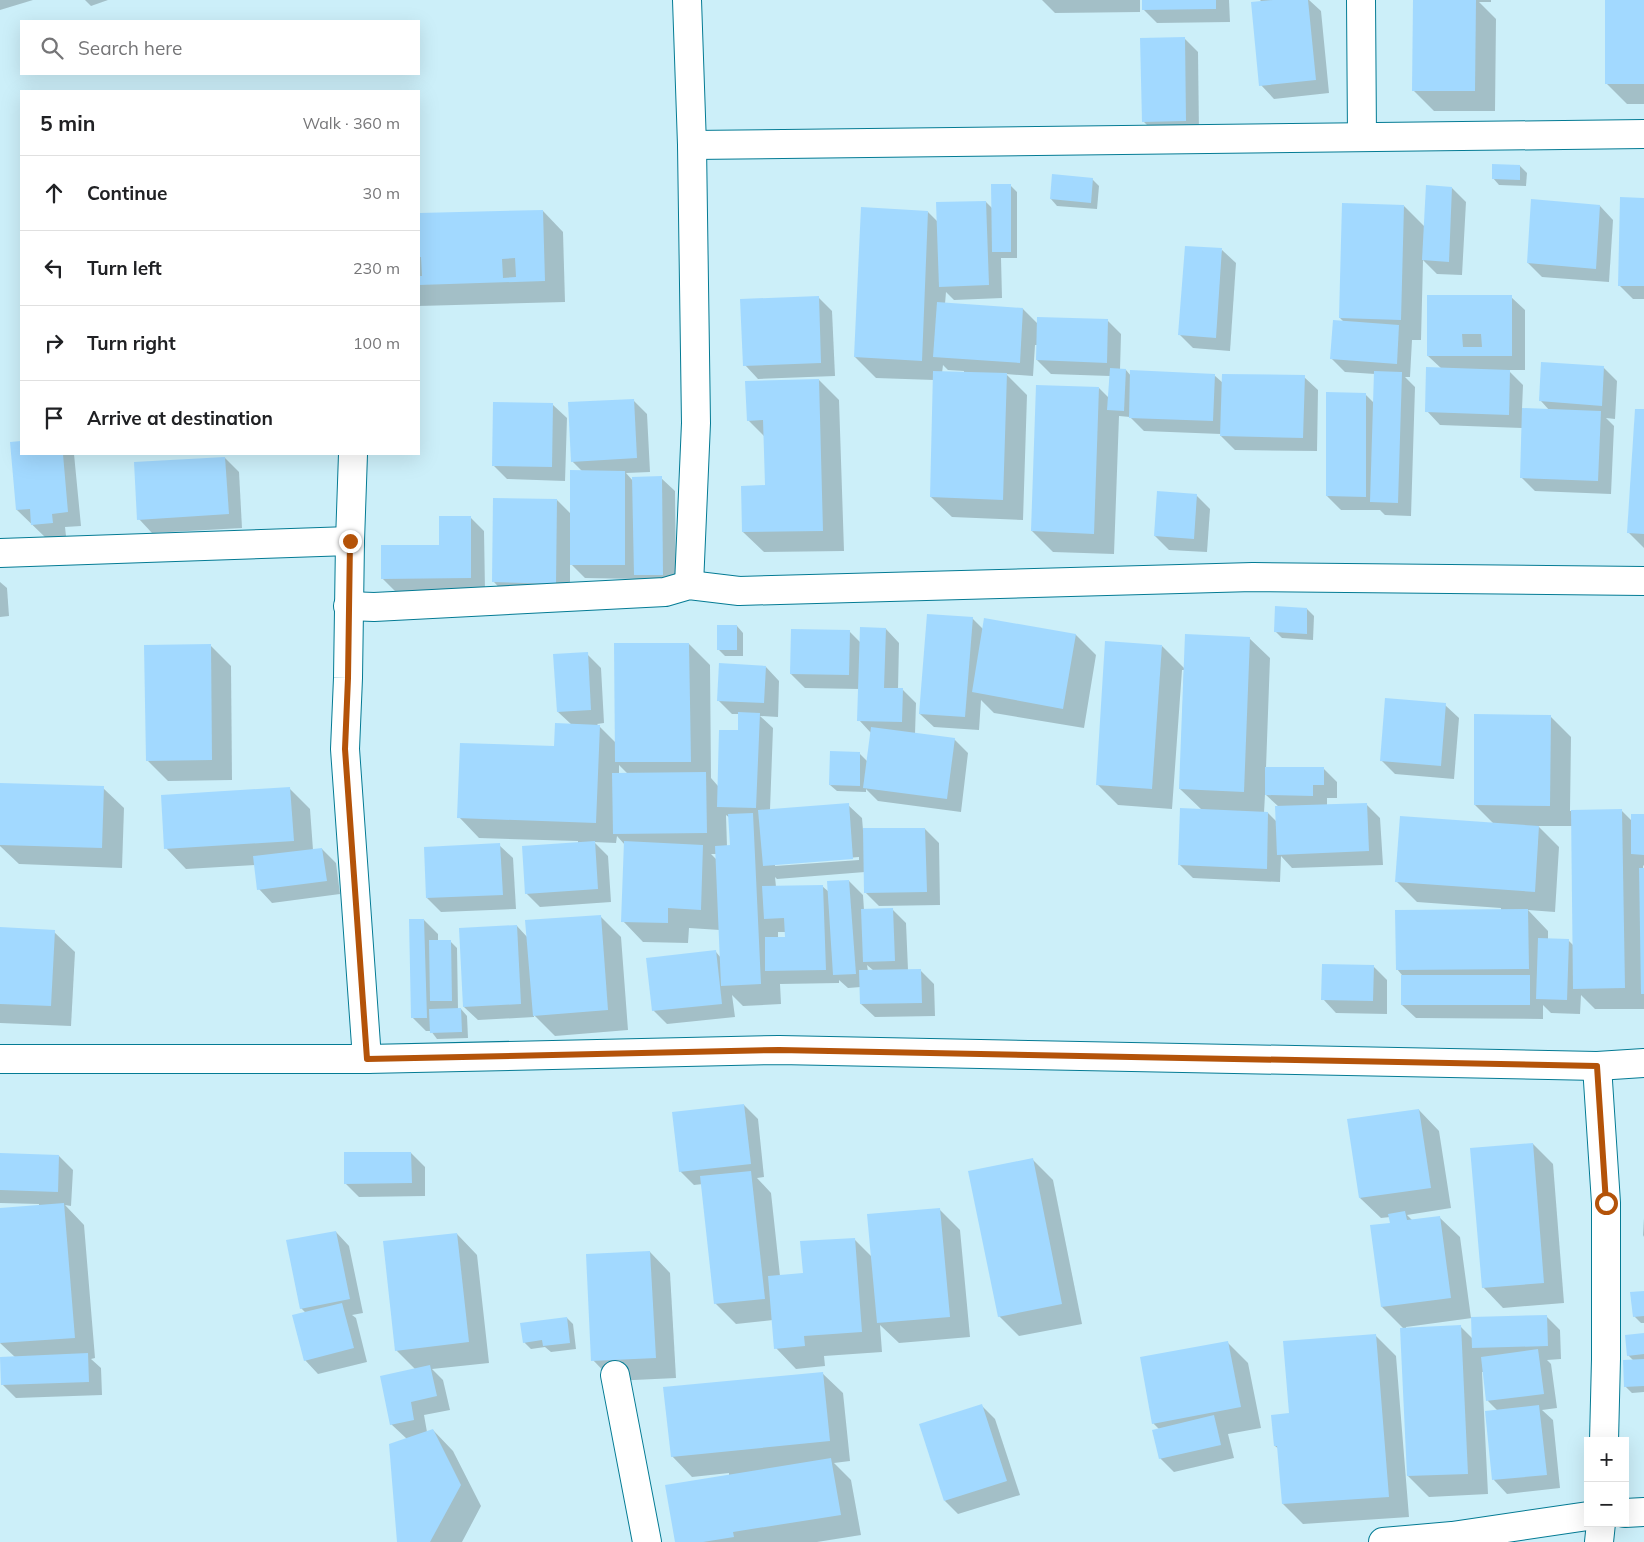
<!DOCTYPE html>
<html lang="en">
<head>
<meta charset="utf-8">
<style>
  body { margin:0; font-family:Mulish,sans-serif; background:#f6f6f6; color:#202124 }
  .controls { position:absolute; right:15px; bottom:15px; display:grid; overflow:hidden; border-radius:0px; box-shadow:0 5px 20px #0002 }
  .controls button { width:45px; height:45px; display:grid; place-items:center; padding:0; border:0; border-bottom:1px solid #e0e0e0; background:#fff; color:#202124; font:25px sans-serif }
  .stop { position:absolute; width:15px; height:15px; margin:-11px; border:4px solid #b45309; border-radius:50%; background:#fff }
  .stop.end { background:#b45309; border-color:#fff; box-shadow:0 1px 5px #0008 }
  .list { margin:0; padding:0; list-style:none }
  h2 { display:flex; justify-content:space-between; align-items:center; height:65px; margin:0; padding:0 20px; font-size:21px }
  h2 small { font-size:16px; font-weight:400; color:#757577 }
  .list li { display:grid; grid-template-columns:32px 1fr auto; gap:15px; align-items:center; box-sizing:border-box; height:75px; padding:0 20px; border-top:1px solid #e0e0e0 }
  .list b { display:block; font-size:19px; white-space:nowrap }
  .list em { font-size:16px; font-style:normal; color:#757577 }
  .icon { flex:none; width:28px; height:28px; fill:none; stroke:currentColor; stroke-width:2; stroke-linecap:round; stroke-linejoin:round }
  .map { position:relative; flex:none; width:1644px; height:1542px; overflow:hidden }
  .search { position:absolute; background:#fff; box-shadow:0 5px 20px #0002; left:20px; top:20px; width:400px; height:55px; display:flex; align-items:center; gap:12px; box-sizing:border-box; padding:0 18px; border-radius:0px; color:#757577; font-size:19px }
  .panel { position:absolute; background:#fff; box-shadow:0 5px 20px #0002; left:20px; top:90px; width:400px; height:365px; border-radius:0px }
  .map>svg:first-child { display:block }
  .shadow { fill:#0003; fill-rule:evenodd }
  .building { fill:#a2d9ff; fill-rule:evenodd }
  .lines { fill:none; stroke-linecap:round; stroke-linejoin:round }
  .minor-casing { stroke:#047b94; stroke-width:30 }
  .minor { stroke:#fff; stroke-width:28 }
  .route { stroke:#b45309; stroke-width:6 }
</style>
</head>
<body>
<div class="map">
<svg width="1644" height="1542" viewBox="0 0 1644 1542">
  <rect width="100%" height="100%" fill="#cceff9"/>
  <g class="shadow">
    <polygon points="0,0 33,0 0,10"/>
    <polygon points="85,0 108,0 91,6"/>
    <polygon points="1042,0 1140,0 1140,12 1055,13"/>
    <polygon points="1143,0 1229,0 1230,22 1157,23 1144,10"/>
    <polygon points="1260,0 1309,0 1321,11 1329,93 1274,99 1261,85 1262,2"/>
    <polygon points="1414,0 1491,0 1491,2 1479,2 1496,19 1495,111 1434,111 1413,90"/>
    <polygon points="1606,0 1644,0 1644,104 1627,104 1607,84"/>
    <polygon points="1184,38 1198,52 1199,134 1157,135 1143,121"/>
    <polygon points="1520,166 1527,173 1526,186 1499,185 1493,178"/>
    <polygon points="1092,179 1099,186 1097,209 1057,206 1051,199"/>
    <path d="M1010 185 1017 192V258H1001L1002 298 954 300 946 292 945 304 1023 309 1038 324 1107 320 1121 334 1120 370H1126L1131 376 1214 375 1223 383 1304 377 1318 390 1317 451 1235 450 1221 436V434L1144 431 1130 417 1119 416 1114 554 1053 552 1032 531 1099 388 1109 398 1110 376 1051 374 1037 360V345H1035L1033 376 1006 374 1027 395 1023 520 952 517 931 497 934 380 876 378 855 357 928 212 938 222 986 202 993 209ZM943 365 948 370 964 371V373H942Z"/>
    <polygon points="1452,188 1466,202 1462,275 1437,274 1423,260 1421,340 1412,340 1410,377 1405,377 1415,387 1411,516 1385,515 1380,510 1341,510 1327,496 1365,394 1374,403 1375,374 1345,372 1331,358 1345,323 1340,318 1404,206 1425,227"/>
    <polygon points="1644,199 1644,299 1633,299 1619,285"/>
    <polygon points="1600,206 1613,220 1609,282 1542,277 1528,263"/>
    <polygon points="543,211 563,232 565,302 419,306 419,215"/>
    <polygon points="1222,250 1236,263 1230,351 1193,348 1179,334"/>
    <polygon points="818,297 832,311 835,376 758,379 745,365"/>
    <polygon points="1511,297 1525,310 1525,370 1508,370 1523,385 1522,409 1550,411 1541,401 1603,367 1617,381 1615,419 1606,418 1614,426 1611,494 1535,491 1521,477 1522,428 1440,425 1427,411 1442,369 1428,356"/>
    <polygon points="819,380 839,400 844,551 764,552 743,532 766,487 765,437 748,420"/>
    <polygon points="633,400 647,414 650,472 626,473 633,481 661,478 675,491 676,588 649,589 638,579 585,578 570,563 570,597 507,596 494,582 557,500 571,514 583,472 572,461"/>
    <polygon points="553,405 567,418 565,481 507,479 493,465"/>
    <polygon points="1644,411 1644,548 1628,532"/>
    <polygon points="21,442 21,454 74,454 81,526 65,527 66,536 46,538 17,510 11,443"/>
    <polygon points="225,458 239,472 242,528 152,533 139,519"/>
    <polygon points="1196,495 1210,509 1207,552 1169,550 1155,536"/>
    <polygon points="471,518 484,531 485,591 396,592 382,578 440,546"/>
    <polygon points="0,582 7,588 9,616 0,617"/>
    <polygon points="1307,609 1314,616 1313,640 1282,638 1276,632"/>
    <polygon points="972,618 984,630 1076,635 1096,655 1084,728 994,713 981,700 979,730 934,727 920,714"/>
    <polygon points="737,626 743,633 743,656 725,656 718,649"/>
    <polygon points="886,629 899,643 898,689 903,690 916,703 915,734 954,739 968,753 961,812 878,801 866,789 866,792 837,791 830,785 860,754 868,762 871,733 859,720 860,689 805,688 791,674 849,631 861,643"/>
    <path d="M1249 638 1270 658 1266 768 1324 769 1337 782V798H1327V805L1366 804 1380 818 1383 865 1292 868 1281 856 1280 882 1193 878 1179 864 1202 810 1180 789 1184 670H1182L1172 809 1118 805 1097 784 1162 646 1185 669ZM1265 794 1279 807 1277 822 1268 813H1264Z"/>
    <path d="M689 644 710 665 711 778 718 786 739 731 740 714H732L718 700 766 667 779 681 778 717 760 716 773 728 770 810 848 805 862 818 863 830 925 829 939 843 940 905 879 906 865 892V872L777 879 775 877 776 887 822 886 829 892 849 881 863 895 864 910 892 909 906 923 908 970H920L934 984 935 1016 875 1017 861 1004V987L848 988 839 980V983L780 984 781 1004 743 1006 732 995 735 1017 667 1024 653 1010 716 952 721 958 720 930 689 928 688 943 643 942 623 921 625 845 617 836 616 843 594 842 608 856 611 902 540 907 526 893 578 843V841L479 838 459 817 555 748 572 725 558 712 587 654 601 668 604 723 597 724 616 743ZM619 765 628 774H619ZM726 815 730 818 731 846 727 847ZM711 854H717V860ZM859 857V860L775 866V864ZM778 932H786V938H778ZM867 965 874 971H868Z"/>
    <polygon points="210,645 231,666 232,780 168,781 148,761"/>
    <polygon points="1445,705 1459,718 1454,779 1395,774 1381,760"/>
    <path d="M1550 716 1571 737 1570 811 1621 810 1632 821 1644 815V866L1643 865V869H1644V1009H1595L1581 995 1580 1014 1551 1013 1543 1005V1019L1416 1018 1402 1005V975L1397 969 1501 910V908L1417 902 1397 882 1494 824 1475 805ZM1538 826H1572L1574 946 1568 940H1548V931L1528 910 1555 912 1559 847Z"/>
    <polygon points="0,784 103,788 124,808 122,868 19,864 0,846"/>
    <polygon points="290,789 310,809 313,850 322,849 336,863 340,894 272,903 259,889 255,865 186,869 166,848"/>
    <polygon points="499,845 513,858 516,909 441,912 427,898"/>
    <polygon points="600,916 621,937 628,1030 555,1036 534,1015 534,1017 478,1020 464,1007 517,926 528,938"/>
    <polygon points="424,920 438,934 438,941 450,941 457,948 458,1009 461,1009 467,1016 468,1038 437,1039 431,1031 426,1031 412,1017"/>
    <polygon points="0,929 54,932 75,952 71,1026 0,1023"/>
    <polygon points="1373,966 1387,980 1387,1014 1336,1013 1323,999"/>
    <polygon points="744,1105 758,1119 764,1177 757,1178 771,1193 780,1276 804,1274 854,1239 872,1257 939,1209 960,1230 970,1337 899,1343 880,1325 882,1352 824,1356 825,1366 796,1369 776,1348 773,1320 736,1324 715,1303 703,1184 694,1185 680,1171"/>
    <path d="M1419 1110 1439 1131 1451 1208 1407 1215 1413 1221 1439 1217 1460 1237 1471 1318 1546 1316 1560 1330 1561 1359 1547 1360 1551 1364 1557 1408 1542 1410 1553 1420 1560 1488 1507 1494 1494 1480 1498 1411 1488 1401 1484 1372H1482L1488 1494 1429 1497 1408 1476 1404 1329 1382 1307 1391 1224 1390 1217 1381 1218 1360 1198ZM1472 1318 1473 1339 1460 1326 1406 1329V1327Z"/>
    <polygon points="1533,1144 1553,1164 1564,1303 1503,1308 1483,1287"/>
    <polygon points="411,1153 425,1167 425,1196 359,1197 345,1183"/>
    <polygon points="0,1154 59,1156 73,1170 71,1206 65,1205 84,1225 95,1358 91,1359 101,1368 102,1395 16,1398 2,1384 15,1357 0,1343 0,1209 39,1206 39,1204 0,1203"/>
    <polygon points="1032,1159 1053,1180 1082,1324 1019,1336 999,1316"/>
    <polygon points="1644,1218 1644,1237 1643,1235"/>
    <polygon points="336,1232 349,1246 363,1313 352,1315 356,1318 367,1362 318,1374 305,1360 306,1313 301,1308"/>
    <polygon points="457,1234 477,1255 489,1363 432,1369 443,1380 450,1410 424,1415 427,1432 433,1430 453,1451 481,1506 462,1542 398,1542 407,1439 391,1424 415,1369 396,1350"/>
    <polygon points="650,1252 670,1273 676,1378 613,1381 593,1360"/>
    <polygon points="1644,1292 1644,1323 1641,1323 1634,1316"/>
    <polygon points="567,1318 573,1324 576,1349 551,1352 545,1347 531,1349 524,1342"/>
    <polygon points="1375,1335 1396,1356 1409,1517 1303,1524 1283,1504 1279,1449 1275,1446 1290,1414"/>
    <polygon points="1644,1335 1644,1392 1632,1393 1625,1386 1634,1361 1628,1355"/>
    <polygon points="1228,1343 1248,1363 1261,1428 1228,1434 1234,1458 1174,1472 1160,1458 1159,1429 1153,1423"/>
    <polygon points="822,1373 843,1393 850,1461 834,1463 851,1480 861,1535 817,1542 676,1542 729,1476 729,1473 692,1477 672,1456"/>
    <polygon points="981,1405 995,1419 1020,1495 958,1514 945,1501"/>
  </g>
  <g class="building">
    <polygon points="1142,0 1216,0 1216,9 1142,10"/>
    <polygon points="1273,0 1308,0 1316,80 1259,86 1251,2"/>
    <polygon points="1413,0 1476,0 1475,91 1412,91"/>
    <rect x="1605" y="0" width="39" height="84"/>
    <polygon points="1185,37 1186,121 1142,122 1140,38"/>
    <polygon points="1492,164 1520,165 1520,180 1492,179"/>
    <polygon points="1052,174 1093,178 1091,203 1050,199"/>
    <polygon points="991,184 1011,184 1011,252 992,252"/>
    <polygon points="1426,185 1452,187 1449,262 1422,260"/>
    <polygon points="1620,197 1644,198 1644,286 1618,286"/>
    <polygon points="1531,199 1600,205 1596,269 1527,263"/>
    <polygon points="986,201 989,285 939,287 936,202"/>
    <polygon points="1342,203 1404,205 1401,320 1339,318"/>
    <polygon points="861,207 928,211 922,361 854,357"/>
    <path d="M543 210 545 281 419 285V276H422L421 257H419V213ZM515 258 516 277 503 278 502 259Z"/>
    <polygon points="1185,246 1222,248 1216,338 1178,335"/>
    <path d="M1427 295H1512V356H1427ZM1462 334H1481L1482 347H1463Z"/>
    <polygon points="819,296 821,363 743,366 740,299"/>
    <polygon points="937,302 1023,308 1020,363 933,357"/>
    <polygon points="1037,317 1108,319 1107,363 1036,360"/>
    <polygon points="1333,320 1399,325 1397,364 1330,359"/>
    <polygon points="1541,362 1604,366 1602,406 1539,401"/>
    <polygon points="1426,367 1510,370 1509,415 1425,412"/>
    <polygon points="1110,368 1126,369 1124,411 1107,410"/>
    <polygon points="1130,370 1215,374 1213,421 1129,418"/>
    <polygon points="933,371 1007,373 1003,500 930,497"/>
    <polygon points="1374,371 1402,372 1398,503 1370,502"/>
    <polygon points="1222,374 1305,375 1303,438 1220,436"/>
    <polygon points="819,379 823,531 742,532 741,486 765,485 763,420 747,421 745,381"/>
    <polygon points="1036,385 1099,387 1094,534 1031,531"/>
    <polygon points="1326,392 1366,393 1366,497 1326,496"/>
    <polygon points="634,399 637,458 571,462 568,402"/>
    <polygon points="493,402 553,403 552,467 492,466"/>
    <polygon points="1522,408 1601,411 1598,481 1520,478"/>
    <polygon points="1635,409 1644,409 1644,534 1627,533"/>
    <polygon points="21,441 21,454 63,454 68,512 52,514 53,523 31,525 30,509 16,510 10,442"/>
    <polygon points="225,457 229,514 137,520 134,462"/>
    <polygon points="570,470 625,471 625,565 570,565"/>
    <polygon points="662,476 663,575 634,575 632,477"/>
    <polygon points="1157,491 1197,494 1194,539 1154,536"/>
    <polygon points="493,498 557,499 556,584 492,582"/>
    <polygon points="439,516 471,516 471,578 381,579 381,545 439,545"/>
    <polygon points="1275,606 1307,608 1307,634 1274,632"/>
    <polygon points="927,614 973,617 965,717 919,714"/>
    <polygon points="984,618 1076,634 1063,709 972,692"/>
    <rect x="717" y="625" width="20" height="25"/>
    <polygon points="860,627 886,628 884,688 903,688 902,722 857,721"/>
    <polygon points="791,629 850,630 849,675 790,674"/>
    <polygon points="1185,634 1250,637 1244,792 1179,789"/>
    <polygon points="1105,641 1162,645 1152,789 1096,785"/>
    <polygon points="614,643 689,643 691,762 615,762"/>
    <polygon points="211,644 212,760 146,761 144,645"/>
    <polygon points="588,652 591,710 557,712 553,654"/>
    <polygon points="719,663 766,666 764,703 717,701"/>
    <polygon points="1385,698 1446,703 1441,766 1380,761"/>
    <polygon points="738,712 760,713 756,808 717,807 719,730 738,730"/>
    <polygon points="1474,714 1551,715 1550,806 1474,805"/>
    <polygon points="555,723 600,725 596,823 457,818 460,743 554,746"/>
    <polygon points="871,727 955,738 947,799 863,788"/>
    <polygon points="830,751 860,752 860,786 829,785"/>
    <polygon points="1265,767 1324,767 1324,785 1313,785 1313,796 1265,795"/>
    <polygon points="706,772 707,833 613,834 612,773"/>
    <polygon points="0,783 104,786 102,848 0,845"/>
    <polygon points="290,787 294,841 164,849 161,795"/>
    <polygon points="849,803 853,859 763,866 758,810"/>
    <polygon points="1367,803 1369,851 1277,855 1275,806"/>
    <polygon points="1180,808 1268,812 1267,869 1178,865"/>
    <polygon points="1622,809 1625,988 1573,989 1571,810"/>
    <polygon points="753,813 761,984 721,986 715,846 730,845 728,814"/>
    <polygon points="1631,814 1644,814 1644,855 1631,854"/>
    <polygon points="1400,816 1539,826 1535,892 1395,882"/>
    <polygon points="863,828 925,828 927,892 864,893"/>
    <polygon points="595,841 598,889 525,894 522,846"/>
    <polygon points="624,841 703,845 701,910 668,908 668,923 621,922"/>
    <polygon points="500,843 503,895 426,898 424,847"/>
    <polygon points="322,848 327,881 257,890 253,856"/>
    <polygon points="1639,868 1644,868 1644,994 1641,994"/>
    <polygon points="849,880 856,974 833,975 827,881"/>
    <polygon points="823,885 826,970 765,971 765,937 785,937 784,918 764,919 762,886"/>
    <polygon points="893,908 895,961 863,962 861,909"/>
    <polygon points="1528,909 1529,969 1396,970 1395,910"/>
    <polygon points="601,915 608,1010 533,1016 525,920"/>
    <polygon points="409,919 424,919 427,1018 411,1018"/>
    <polygon points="517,925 521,1004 463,1007 459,928"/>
    <polygon points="0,927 55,930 51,1006 0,1004"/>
    <polygon points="1538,938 1569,939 1567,1000 1536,999"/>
    <polygon points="429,940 451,940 452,1001 430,1001"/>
    <polygon points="716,950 722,1004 652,1011 646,958"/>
    <polygon points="1322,964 1374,965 1373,1001 1321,1000"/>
    <polygon points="921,969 922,1003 860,1004 859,970"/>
    <rect x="1401" y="975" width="129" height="30"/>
    <polygon points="461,1008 462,1032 430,1033 429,1009"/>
    <polygon points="744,1104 751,1164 679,1172 672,1112"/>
    <polygon points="1419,1109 1431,1188 1359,1198 1347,1119"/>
    <polygon points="1533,1143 1544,1283 1482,1288 1470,1148"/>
    <polygon points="344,1152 411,1152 412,1183 344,1184"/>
    <polygon points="0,1153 59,1155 58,1192 0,1190"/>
    <polygon points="1033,1158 1062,1304 998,1317 968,1171"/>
    <polygon points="751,1171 765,1299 714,1304 700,1176"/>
    <polygon points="64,1203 75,1338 0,1343 0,1208"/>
    <polygon points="940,1208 950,1317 877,1323 867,1214"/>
    <polygon points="1405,1211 1407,1220 1440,1216 1451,1298 1381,1307 1370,1225 1390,1223 1388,1214"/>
    <polygon points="336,1231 350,1299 300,1309 286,1240"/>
    <polygon points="457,1233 469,1342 395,1351 383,1241"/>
    <polygon points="855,1238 862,1332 804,1336 805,1346 774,1349 768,1276 803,1273 800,1241"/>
    <polygon points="650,1251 656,1358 591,1361 586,1254"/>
    <polygon points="1644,1291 1644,1316 1633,1317 1630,1292"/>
    <polygon points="342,1303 354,1348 304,1361 292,1315"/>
    <polygon points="1547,1315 1548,1346 1472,1348 1471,1317"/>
    <polygon points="567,1317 570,1343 543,1346 542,1340 523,1343 520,1323"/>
    <polygon points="1461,1325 1468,1474 1407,1476 1400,1328"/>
    <polygon points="1644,1333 1644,1354 1627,1356 1625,1335"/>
    <polygon points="1376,1334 1389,1497 1282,1504 1277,1446 1274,1446 1271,1415 1289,1413 1283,1341"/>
    <polygon points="1228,1341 1241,1407 1152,1424 1140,1357"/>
    <polygon points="1538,1349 1544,1394 1486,1401 1481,1357"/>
    <polygon points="88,1353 89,1382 1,1385 0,1357"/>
    <polygon points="1644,1359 1644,1386 1624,1387 1623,1360"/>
    <polygon points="430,1365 437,1396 411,1402 414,1420 390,1425 380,1376"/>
    <polygon points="823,1372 830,1441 671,1457 663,1387"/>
    <polygon points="982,1404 1007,1481 944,1501 919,1424"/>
    <polygon points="1539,1405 1547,1475 1492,1480 1485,1411"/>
    <polygon points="1214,1415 1221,1445 1159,1459 1152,1430"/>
    <polygon points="433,1429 461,1485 430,1542 397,1542 389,1444"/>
    <polygon points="831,1458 841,1515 733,1532 734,1537 703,1542 675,1542 665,1485"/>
  </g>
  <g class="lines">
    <defs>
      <g id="minor">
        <polyline points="687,0 692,145 696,423 689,585"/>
        <polyline points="1361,0 1362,136"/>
        <polyline points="692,145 1644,134"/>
        <polyline points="353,454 350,541 348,678 345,749 367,1059"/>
        <polyline points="0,553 350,541"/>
        <polyline points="348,606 374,607 665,592 689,585 739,591 1253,577 1644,581"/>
        <polyline points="0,1059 367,1059 779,1050 1597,1066 1644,1063"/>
        <polyline points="1597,1066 1606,1203 1606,1359 1604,1441"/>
        <polyline points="615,1375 647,1542"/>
        <polyline points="1625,1513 1644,1512"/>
        <polyline points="1383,1542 1452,1536 1588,1516"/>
        <polyline points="1599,1542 1601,1523"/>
      </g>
    </defs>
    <use href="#minor" class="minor-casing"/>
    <use href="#minor" class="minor"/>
  </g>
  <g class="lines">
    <polyline class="route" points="350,541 348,678 345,749 367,1059 779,1050 1597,1066 1606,1203"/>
  </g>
</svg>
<div class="controls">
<button>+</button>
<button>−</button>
</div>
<div class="stop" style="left:1606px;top:1203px"></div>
<div class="stop end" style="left:350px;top:541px"></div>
<div class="search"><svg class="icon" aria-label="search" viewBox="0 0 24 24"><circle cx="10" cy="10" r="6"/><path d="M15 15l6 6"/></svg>Search here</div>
<section class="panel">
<h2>5 min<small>Walk · 360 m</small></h2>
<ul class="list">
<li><svg class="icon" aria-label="ahead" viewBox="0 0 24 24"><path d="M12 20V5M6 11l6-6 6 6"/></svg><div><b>Continue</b></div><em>30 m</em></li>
<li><svg class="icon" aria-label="left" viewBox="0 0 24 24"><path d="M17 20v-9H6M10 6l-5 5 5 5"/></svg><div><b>Turn left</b></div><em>230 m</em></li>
<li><svg class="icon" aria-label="right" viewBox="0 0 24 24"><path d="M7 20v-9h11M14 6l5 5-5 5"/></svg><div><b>Turn right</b></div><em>100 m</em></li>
<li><svg class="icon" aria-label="arrive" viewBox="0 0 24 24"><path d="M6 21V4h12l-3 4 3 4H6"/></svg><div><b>Arrive at destination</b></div></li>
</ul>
</section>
</div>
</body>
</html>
